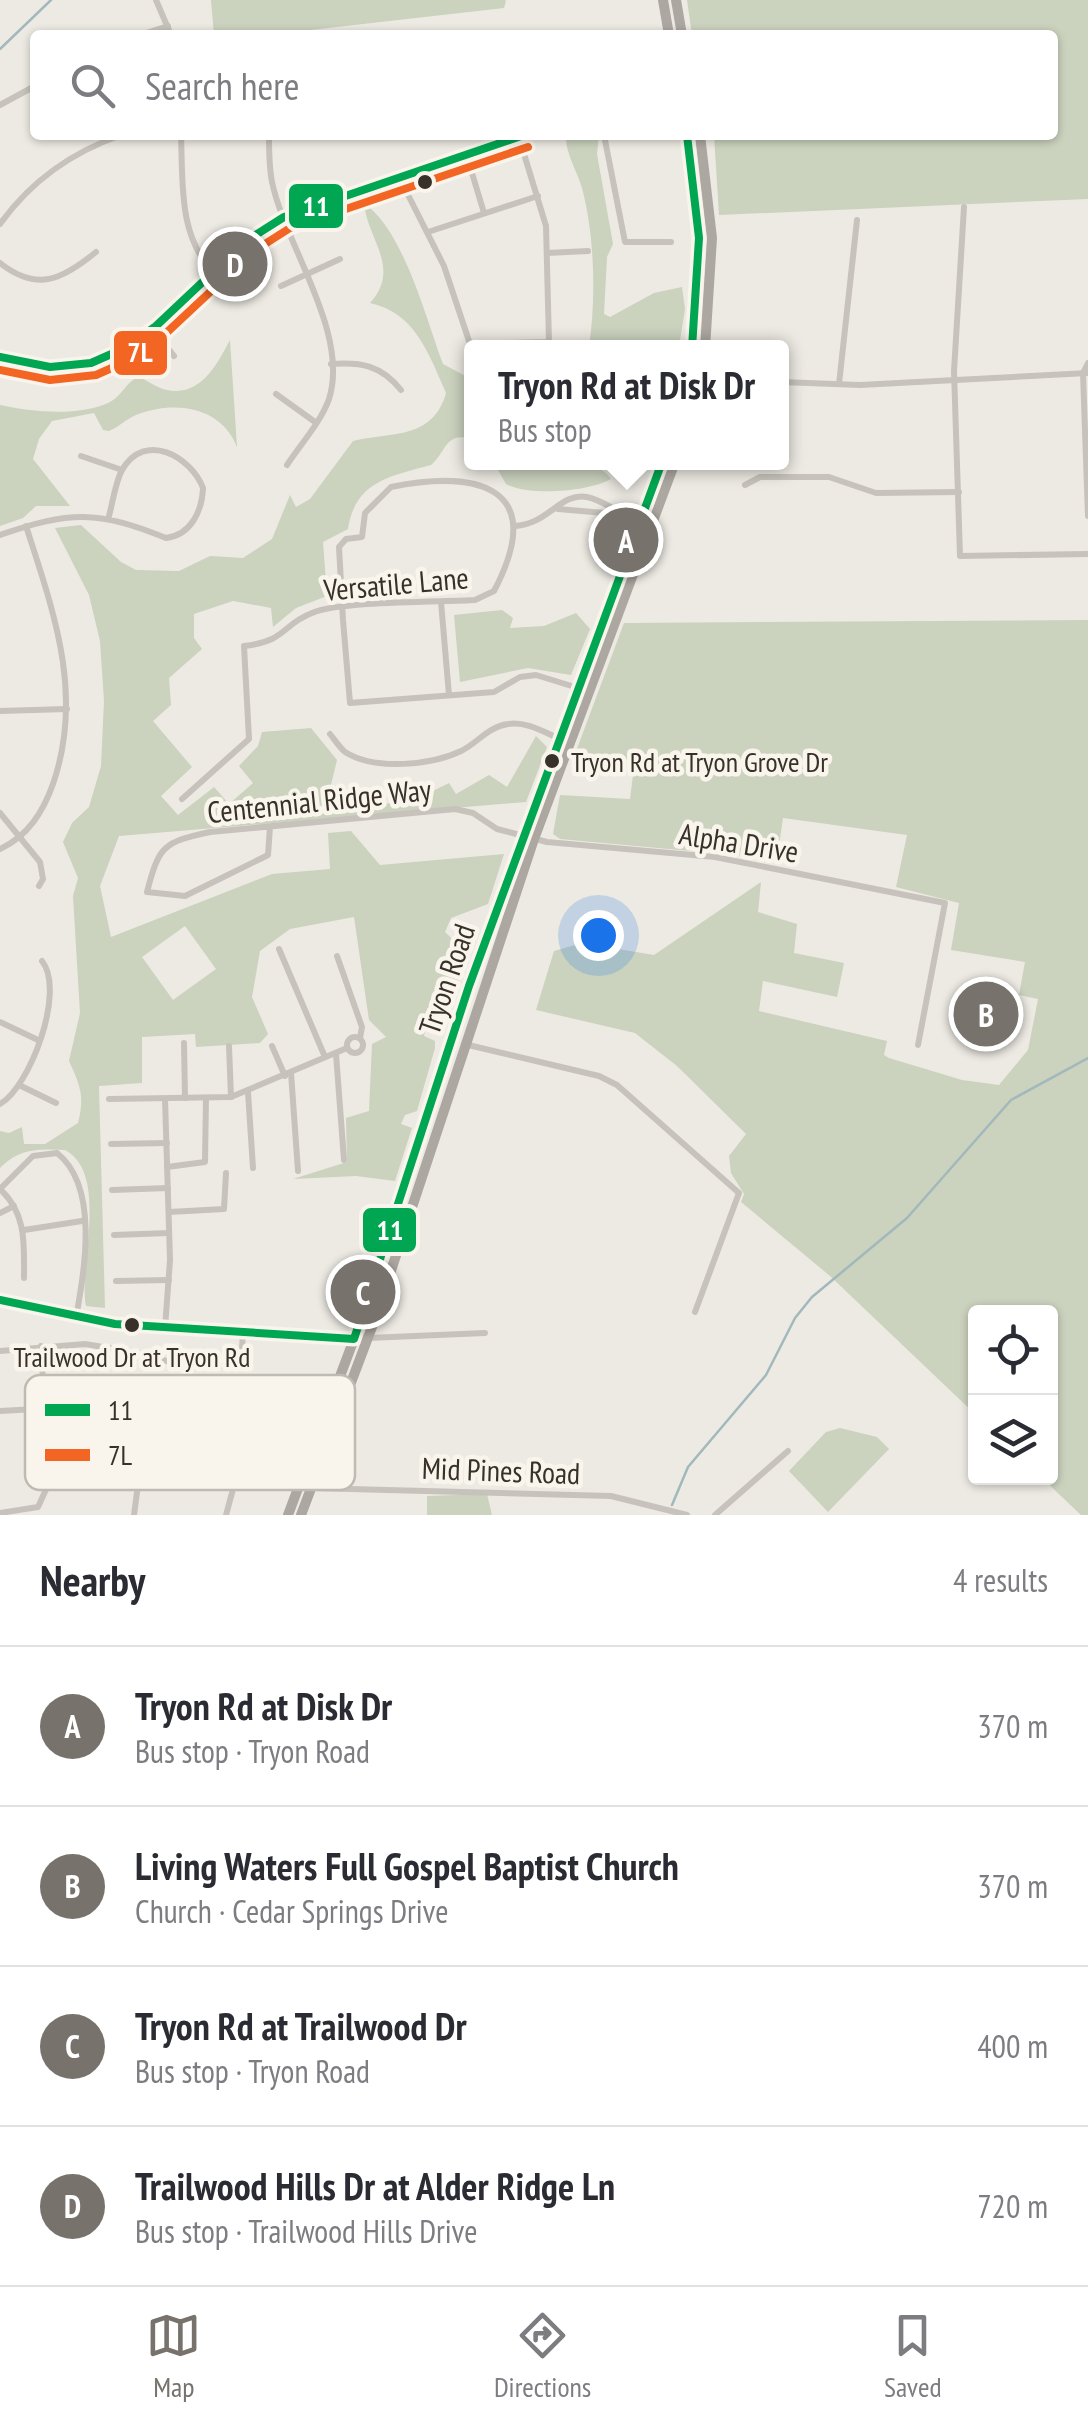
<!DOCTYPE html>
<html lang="en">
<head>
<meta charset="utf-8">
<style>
  body { margin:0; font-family:"PT Sans Narrow",sans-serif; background:#f7f7f7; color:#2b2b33 }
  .controls { position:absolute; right:30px; bottom:30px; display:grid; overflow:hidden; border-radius:10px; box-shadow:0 2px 8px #0004 }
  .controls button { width:90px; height:90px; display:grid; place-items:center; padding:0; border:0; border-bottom:2px solid #e1e1e2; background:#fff; color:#2b2b33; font:50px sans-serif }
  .you { position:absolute; left:598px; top:935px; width:35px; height:35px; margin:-25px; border:8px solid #fff; border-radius:50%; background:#1a73e8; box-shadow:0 0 0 15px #1a73e833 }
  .badge { display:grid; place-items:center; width:65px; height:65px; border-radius:50%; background:#77726b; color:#fff; font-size:32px; font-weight:700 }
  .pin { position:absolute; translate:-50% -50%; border:5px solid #fff; box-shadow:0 2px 10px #0006 }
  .popup { position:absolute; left:464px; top:340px; width:325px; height:130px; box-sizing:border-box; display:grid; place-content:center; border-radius:10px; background:#fff; filter:drop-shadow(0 2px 8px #0005); font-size:32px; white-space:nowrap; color:#7c7c81 }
  .popup b { font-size:38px; color:#2b2b33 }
  .popup::after { content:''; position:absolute; left:50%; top:100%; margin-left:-20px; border:20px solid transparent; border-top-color:#fff }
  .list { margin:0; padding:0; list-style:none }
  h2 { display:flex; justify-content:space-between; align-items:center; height:130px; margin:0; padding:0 40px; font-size:42px }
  h2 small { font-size:32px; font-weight:400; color:#7c7c81 }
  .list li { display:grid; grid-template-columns:65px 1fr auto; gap:30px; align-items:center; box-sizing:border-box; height:160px; padding:0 40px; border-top:2px solid #e1e1e2 }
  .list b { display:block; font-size:38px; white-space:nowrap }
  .list p { margin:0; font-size:32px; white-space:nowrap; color:#7c7c81 }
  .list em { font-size:32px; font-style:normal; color:#7c7c81 }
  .icon { flex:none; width:55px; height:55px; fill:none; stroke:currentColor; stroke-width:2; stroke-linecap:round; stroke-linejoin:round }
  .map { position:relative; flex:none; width:1088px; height:1515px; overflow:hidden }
  .search { position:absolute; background:#fff; box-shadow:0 2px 8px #0004; left:30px; right:30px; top:30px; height:110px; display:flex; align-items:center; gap:25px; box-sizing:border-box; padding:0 35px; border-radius:10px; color:#7c7c81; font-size:38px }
  .sheet { height:770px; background:#fff }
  nav { display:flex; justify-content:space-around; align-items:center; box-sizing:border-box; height:140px; border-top:2px solid #e1e1e2; background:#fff; font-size:28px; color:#7c7c81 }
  nav a { display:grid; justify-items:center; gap:5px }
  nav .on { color:#77726b }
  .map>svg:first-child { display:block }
  .green { fill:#cbd2be; fill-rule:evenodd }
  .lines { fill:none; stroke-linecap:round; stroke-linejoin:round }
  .stream { stroke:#a1b8bc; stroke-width:2.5 }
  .minor { stroke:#c7c3bc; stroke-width:6 }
  .tertiary { stroke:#c7c3bc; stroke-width:9 }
  .primary { stroke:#aca7a1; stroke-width:10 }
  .bus-1-casing { stroke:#f9f5ec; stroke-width:15 }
  .bus-2-casing { stroke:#f9f5ec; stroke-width:15 }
  .bus-1 { stroke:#00a651; stroke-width:8 }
  .bus-2 { stroke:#f26522; stroke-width:8 }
  .bus-dot { fill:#37312a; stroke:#f9f5ec; stroke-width:4 }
  .labels { text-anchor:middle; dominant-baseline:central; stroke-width:9; stroke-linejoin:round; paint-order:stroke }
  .bus-label { font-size:28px; fill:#37312a; stroke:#f9f5ec; text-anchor:start }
  .street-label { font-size:30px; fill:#37312a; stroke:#f9f5ec }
  .key { fill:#f9f5ec; stroke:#bfbab2; stroke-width:2.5 }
  .key-label { font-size:28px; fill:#37312a }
  .line-badge { stroke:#f9f5ec; stroke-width:4 }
  .badge-label { font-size:28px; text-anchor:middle; font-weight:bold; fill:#fff }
</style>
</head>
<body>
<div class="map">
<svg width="1088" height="1515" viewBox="0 0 1088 1515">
  <rect width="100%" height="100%" fill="#edeae3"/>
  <g class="green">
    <polygon points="211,0 505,0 506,1 504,8 266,35 214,35"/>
    <polygon points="687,0 1088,0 1088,199 719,215 714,135 1053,135 1053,35 692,35"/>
    <path d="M566 135H599L597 154 613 244 607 257 604 314 610 317 654 293 682 287 685 309 679 347H589C596 299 595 237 582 188 577 170 565 153 566 135Z"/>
    <path d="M364 203C404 231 426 319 443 364L471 379V439C445 431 446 453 431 465 391 476 355 481 348 529L323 542 327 596 296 608 273 627 271 608 233 601 194 614V638L202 649 169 678 171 705 153 721 192 767 161 796 178 815 214 787 229 804 253 783 239 766 258 746 262 732 311 728 337 760 330 789 360 806 413 801 449 783 456 794 489 775 507 787 536 736 547 747 526 802 119 836 100 886 111 937 272 874 330 869 328 833 351 831 380 865 504 854 488 904 451 918 445 932 469 955 438 1033 425 1031 424 1036 435 1041V1048L417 1111 405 1115 401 1124 412 1128 395 1181 356 1176 293 1179 347 1162 346 1118 369 1111 372 1044 386 1037 369 1020 354 917 290 929 260 951 252 997 268 1034 260 1043 196 1047 195 1034 142 1037V1083L99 1086 105 1308 86 1306C78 1267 110 1174 65 1150 38 1149 20 1148 0 1168V1131L9 1133 22 1127 24 1144H45L78 1123C85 1096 80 1085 69 1061L80 1013 73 896 78 878 63 842 72 823 89 807 101 766 104 701 100 641 89 595 55 528 81 525 121 562 136 570 179 571 210 556 243 558 272 539 290 495 296 507 310 499 353 441C390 432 433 440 446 393 428 352 415 313 370 303 402 268 367 239 364 203ZM185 926 216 969 173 1000 142 957Z"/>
    <path d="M230 340 237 447C221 406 174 400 136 415 126 419 119 427 109 431L103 430 94 413 52 421 39 439 33 459 70 506H36L23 518 0 526V405C31 412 80 417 110 402 123 395 125 383 138 377 148 380 156 388 167 390 201 397 217 364 230 340Z"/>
    <path d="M494 463C522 462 596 453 611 479 591 491 529 497 506 484Z"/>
    <polygon points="502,610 513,618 510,628 544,626 576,613 590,629 571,675 528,668 460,682 454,615"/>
    <polygon points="1088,620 1088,1515 1081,1515 1042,1478 1050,1478 1050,1312 976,1312 975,1414 830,1276 741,1202 744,1194 731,1173 729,1156 746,1134 677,1066 635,1033 536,1010 554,951 582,943 654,955 761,882 758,912 797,924 794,953 844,963 837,997 763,981 759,1011 887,1041 884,1055 889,1058 962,1080 999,1085 1028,1050 1038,999 1019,995 1025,962 951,950 959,903 896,887 907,835 783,818 777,859 560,839 553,834 560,795 630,799 633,775 572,762 624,623"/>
    <polygon points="840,1428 877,1437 889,1449 828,1512 789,1471 826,1432"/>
    <polygon points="487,1494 492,1515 427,1515 427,1496"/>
  </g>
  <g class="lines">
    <g class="stream">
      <polyline points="0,49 51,0"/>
      <polyline points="672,1505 688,1467 766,1375 795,1318 812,1297 907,1218 1011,1100 1088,1058"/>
    </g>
    <g class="minor">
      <polyline points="156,0 171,35"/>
      <polyline points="140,35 168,26"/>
      <polyline points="0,105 35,86"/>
      <path d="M181 135C183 183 178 236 214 273"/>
      <path d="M269 135C269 150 269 167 272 182 285 245 350 333 329 399 321 422 300 445 287 465"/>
      <polyline points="604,135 625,242 671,242"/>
      <polyline points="472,173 484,213"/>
      <polyline points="399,177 444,266 470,344 549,342 546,226 524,154"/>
      <polyline points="964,207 954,371 960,556 1088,554"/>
      <path d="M0 224C31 181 70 153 121 135"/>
      <polyline points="428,232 538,196"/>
      <polyline points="547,253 588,251"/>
      <path d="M0 263C37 292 62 280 96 252"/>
      <polyline points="281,286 340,259"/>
      <polyline points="151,328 174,356"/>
      <path d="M0 357C146 406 175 271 284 217 306 206 333 200 357 192 412 173 469 155 524 135"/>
      <polyline points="1088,363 1083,373 1088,516"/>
      <path d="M331 364C361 362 381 365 401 390"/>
      <polyline points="781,382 860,385 1088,373"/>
      <polyline points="839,384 857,220"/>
      <polyline points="276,394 315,422"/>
      <polyline points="81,456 122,470"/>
      <polyline points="745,485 760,477 829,477 876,493 959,492"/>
      <polyline points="558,509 616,514"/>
      <path d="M514 526C548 525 560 492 587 497 606 501 620 515 639 522"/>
      <path d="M0 535C70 511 97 510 166 538 191 535 202 511 203 488 191 457 145 430 122 470 115 483 113 502 109 516"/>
      <polyline points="441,602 449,695"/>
      <polyline points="0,711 67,709"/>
      <path d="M330 734C334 739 340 748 345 752 375 771 432 765 461 751 478 743 487 727 508 724 526 721 544 732 560 739"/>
      <path d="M182 799 249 739 244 646C287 641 281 625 312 613 339 601 440 602 475 600L494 591C548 488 480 469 391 487L365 513 362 537 346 539 339 547 343 620 350 703 494 692 520 677 536 675 578 688"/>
      <polyline points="0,813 40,862 43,879 39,886"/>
      <path d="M270 827 268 855 260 859 185 896 147 892C159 846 163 842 210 832L455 809 473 813 497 829 547 842 715 857 945 903 918 1045"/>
      <path d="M0 849C28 836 43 812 53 784 84 694 54 613 26 526"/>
      <polyline points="279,949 325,1057"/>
      <polyline points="337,956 362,1027 360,1038"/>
      <polyline points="0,1022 38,1040"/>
      <circle cx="355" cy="1045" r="8"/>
      <polyline points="184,1043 185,1098"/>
      <polyline points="464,1044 599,1076 617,1085 739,1193 695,1312"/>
      <polyline points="229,1046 231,1097"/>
      <polyline points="272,1046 285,1076"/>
      <polyline points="336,1054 344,1160"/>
      <polyline points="291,1073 298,1171"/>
      <polyline points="19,1085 56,1103"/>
      <polyline points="248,1092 253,1168"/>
      <polyline points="109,1099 231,1097 347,1048"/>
      <polyline points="165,1099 170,1260 165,1328"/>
      <path d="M0 1104C30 1087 66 991 42 961"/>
      <polyline points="111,1144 167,1143"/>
      <polyline points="167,1167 205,1162 206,1098"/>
      <path d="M0 1189 33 1156 57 1153C100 1187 84 1272 76 1318"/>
      <path d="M0 1189C27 1214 24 1244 24 1278"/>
      <polyline points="112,1190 168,1188"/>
      <polyline points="169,1212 224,1209 226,1173"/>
      <polyline points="0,1213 14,1206"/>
      <polyline points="24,1230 82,1221"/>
      <polyline points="114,1235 169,1233"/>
      <polyline points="116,1281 169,1280"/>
      <polyline points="368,1338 485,1333"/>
      <polyline points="0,1351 85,1344 139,1353 187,1367 241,1365 243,1333"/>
      <polyline points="0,1411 110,1405"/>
      <polyline points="312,1488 611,1496 687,1515"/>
      <polyline points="0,1513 38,1507 49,1483 41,1346"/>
      <polyline points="134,1515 141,1462 258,1455 306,1468"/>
      <polyline points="226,1515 242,1456"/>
      <polyline points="715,1515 788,1451"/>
    </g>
    <polyline class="tertiary" points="0,1300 115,1324 368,1338"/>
    <g class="primary">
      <polyline points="663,0 669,35"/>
      <polyline points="676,0 682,35"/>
      <polyline points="687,135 699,238 692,348"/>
      <polyline points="700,135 712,238 705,348"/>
      <polyline points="288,1515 369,1299 469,986 662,462"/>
      <polyline points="301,1515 375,1319 534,839 675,462"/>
    </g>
    <defs>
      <g id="bus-1">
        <polyline points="687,135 699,238 692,348"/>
        <polyline points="0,357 50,367 91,363 125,348 156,326 246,241 284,217 524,135"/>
        <polyline points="0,1300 115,1324 354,1339 469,986 662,462"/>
      </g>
      <polyline id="bus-2" points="0,370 50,380 96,375 132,359 163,336 254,251 290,228 528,147"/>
    </defs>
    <use href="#bus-1" class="bus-1-casing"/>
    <use href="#bus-2" class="bus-2-casing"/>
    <use href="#bus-1" class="bus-1"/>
    <use href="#bus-2" class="bus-2"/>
  </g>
  <g class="bus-dot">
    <circle cx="425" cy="182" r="9"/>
    <circle cx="552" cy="761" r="9"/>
    <circle cx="132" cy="1325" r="9"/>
  </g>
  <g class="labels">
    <g class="bus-label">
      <text x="571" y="761">Tryon Rd at Tryon Grove Dr</text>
      <text x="132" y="1356" text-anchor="middle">Trailwood Dr at Tryon Rd</text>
    </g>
    <g class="street-label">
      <text transform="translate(396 583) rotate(-5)">Versatile Lane</text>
      <text transform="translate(319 800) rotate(-6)">Centennial Ridge Way</text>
      <text transform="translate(739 842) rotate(9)">Alpha Drive</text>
      <text transform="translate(446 979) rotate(-71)">Tryon Road</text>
      <text transform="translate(501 1470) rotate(2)">Mid Pines Road</text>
    </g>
  </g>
  <rect x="25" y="1375" width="330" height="115" rx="15" class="key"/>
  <rect x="45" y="1404" width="45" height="12" fill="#00a651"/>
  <rect x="45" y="1449" width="45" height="12" fill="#f26522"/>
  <g class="key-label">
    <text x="108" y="1420">11</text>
    <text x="108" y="1465">7L</text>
  </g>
  <g class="line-badge">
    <rect x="287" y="182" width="58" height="48" rx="10" fill="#00a651"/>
    <rect x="112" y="329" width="57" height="48" rx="10" fill="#f26522"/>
    <rect x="361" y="1206" width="57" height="48" rx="10" fill="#00a651"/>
  </g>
  <g class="badge-label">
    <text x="316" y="216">11</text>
    <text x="140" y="362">7L</text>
    <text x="390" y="1240">11</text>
  </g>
</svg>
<div class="controls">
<button><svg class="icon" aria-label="locate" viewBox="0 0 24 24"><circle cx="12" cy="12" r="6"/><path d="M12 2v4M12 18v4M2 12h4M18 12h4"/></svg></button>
<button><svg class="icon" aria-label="layers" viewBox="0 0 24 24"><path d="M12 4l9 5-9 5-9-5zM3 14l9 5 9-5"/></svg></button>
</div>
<div class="you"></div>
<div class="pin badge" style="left:626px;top:540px">A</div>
<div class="popup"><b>Tryon Rd at Disk Dr</b>Bus stop</div>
<div class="pin badge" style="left:986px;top:1014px">B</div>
<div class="pin badge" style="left:363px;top:1292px">C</div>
<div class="pin badge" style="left:235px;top:264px">D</div>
<div class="search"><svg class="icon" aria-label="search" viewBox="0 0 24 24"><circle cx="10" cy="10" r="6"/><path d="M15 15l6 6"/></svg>Search here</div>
</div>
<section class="sheet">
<h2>Nearby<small>4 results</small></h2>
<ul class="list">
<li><span class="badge">A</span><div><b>Tryon Rd at Disk Dr</b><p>Bus stop · Tryon Road</p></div><em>370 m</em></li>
<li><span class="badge">B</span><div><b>Living Waters Full Gospel Baptist Church</b><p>Church · Cedar Springs Drive</p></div><em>370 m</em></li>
<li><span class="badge">C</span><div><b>Tryon Rd at Trailwood Dr</b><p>Bus stop · Tryon Road</p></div><em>400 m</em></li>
<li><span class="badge">D</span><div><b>Trailwood Hills Dr at Alder Ridge Ln</b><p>Bus stop · Trailwood Hills Drive</p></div><em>720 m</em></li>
</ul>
</section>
<nav>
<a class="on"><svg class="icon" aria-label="map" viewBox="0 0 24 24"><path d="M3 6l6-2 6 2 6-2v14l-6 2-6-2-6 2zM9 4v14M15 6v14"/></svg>Map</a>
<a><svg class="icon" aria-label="directions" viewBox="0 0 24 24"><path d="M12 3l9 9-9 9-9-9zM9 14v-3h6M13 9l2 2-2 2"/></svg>Directions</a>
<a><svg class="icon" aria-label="saved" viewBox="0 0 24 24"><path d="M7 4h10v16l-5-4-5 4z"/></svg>Saved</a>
</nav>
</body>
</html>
